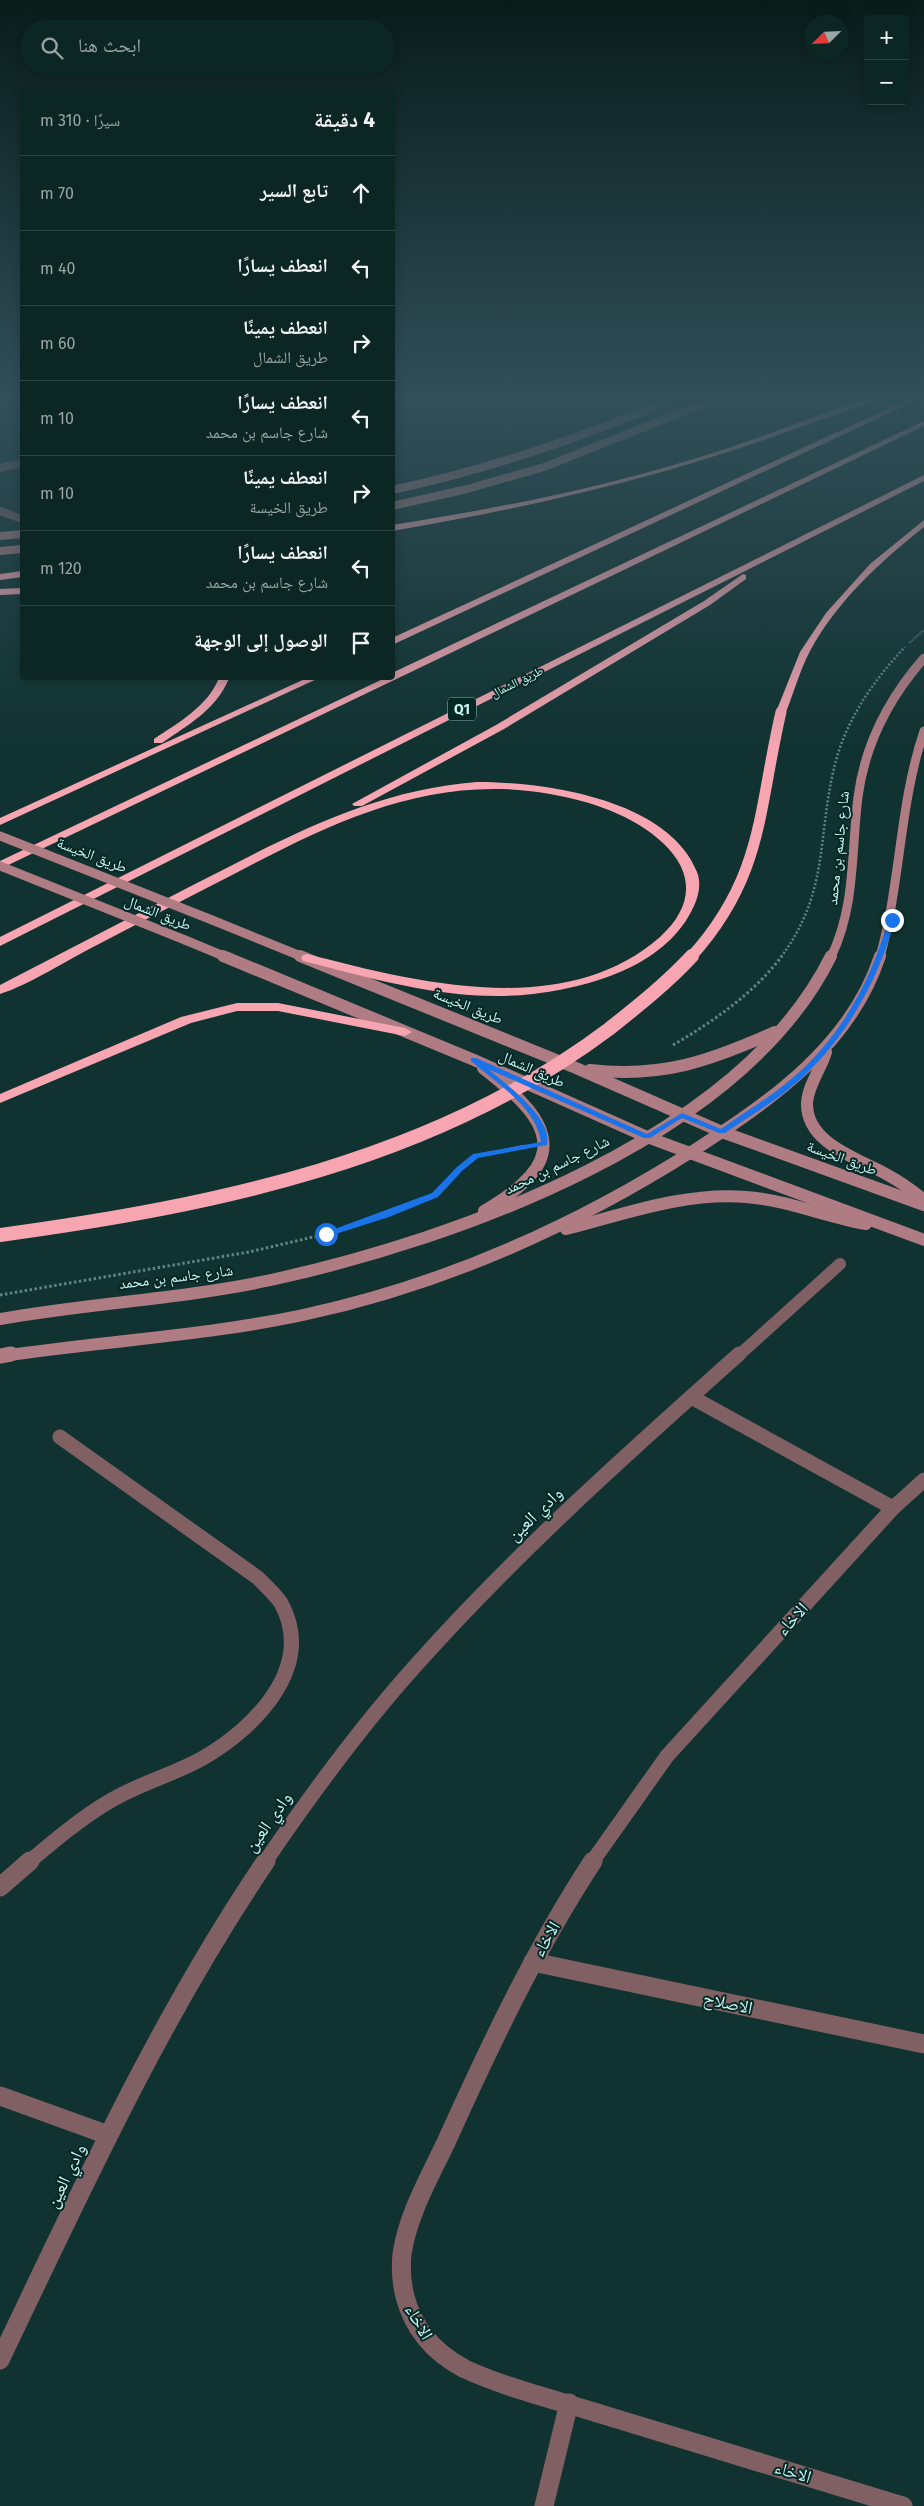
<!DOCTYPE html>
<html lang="ar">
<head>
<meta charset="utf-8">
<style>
  body { margin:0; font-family:"Fira Sans","Noto Naskh Arabic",sans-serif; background:#152e2c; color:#f1f3f6; direction:rtl }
  .controls { position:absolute; right:15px; top:15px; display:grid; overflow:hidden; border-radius:5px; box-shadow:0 2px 12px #0003 }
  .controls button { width:45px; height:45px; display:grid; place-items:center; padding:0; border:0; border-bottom:1px solid #2c4341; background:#0c2624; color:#f1f3f6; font:25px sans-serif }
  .compass { position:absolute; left:804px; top:15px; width:45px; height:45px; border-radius:50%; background:#0c2624; box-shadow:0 2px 12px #0003; rotate:246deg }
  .stop { position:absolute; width:15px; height:15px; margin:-11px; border:4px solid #1a73e8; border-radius:50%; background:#fff }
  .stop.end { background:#1a73e8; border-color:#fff; box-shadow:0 1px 5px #0008 }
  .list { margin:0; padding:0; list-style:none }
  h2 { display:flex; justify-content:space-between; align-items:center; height:65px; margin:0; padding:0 20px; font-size:21px }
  h2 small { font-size:16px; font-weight:400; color:#9aa5a6 }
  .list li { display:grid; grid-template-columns:32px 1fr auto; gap:15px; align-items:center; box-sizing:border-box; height:75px; padding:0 20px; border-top:1px solid #2c4341 }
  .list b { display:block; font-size:19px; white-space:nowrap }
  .list p { margin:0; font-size:16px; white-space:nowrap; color:#9aa5a6 }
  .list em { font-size:16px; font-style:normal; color:#9aa5a6 }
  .icon { flex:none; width:28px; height:28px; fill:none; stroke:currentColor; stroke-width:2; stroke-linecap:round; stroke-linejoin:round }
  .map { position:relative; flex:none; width:924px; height:2506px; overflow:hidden; direction:ltr }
  .search { position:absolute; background:#0c2624; box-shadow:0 2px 12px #0003; left:20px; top:20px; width:375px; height:55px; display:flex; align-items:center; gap:12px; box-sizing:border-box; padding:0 18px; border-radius:28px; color:#9aa5a6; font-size:19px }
  .panel { position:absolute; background:#0c2624; box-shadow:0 2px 12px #0003; left:20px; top:90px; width:375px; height:590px; border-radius:5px; direction:rtl }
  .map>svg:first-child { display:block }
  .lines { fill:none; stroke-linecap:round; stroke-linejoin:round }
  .path-far2 { stroke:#5e8583; stroke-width:2; stroke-dasharray:1 1; stroke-linecap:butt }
  .path-far1 { stroke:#5e8583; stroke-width:2.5; stroke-dasharray:2 2; stroke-linecap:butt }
  .path { stroke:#5e8583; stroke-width:3; stroke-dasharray:2.5 2.5; stroke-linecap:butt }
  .service-far2 { stroke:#816064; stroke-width:8 }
  .service-far1 { stroke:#816064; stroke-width:15 }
  .service { stroke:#816064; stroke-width:19 }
  .minor-far3 { stroke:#816064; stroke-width:8 }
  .minor-far2 { stroke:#816064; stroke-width:12 }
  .minor-far1 { stroke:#816064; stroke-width:15 }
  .minor { stroke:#816064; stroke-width:19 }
  .secondary-far3 { stroke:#b07c83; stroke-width:8 }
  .secondary-far2 { stroke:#b07c83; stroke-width:9 }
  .secondary-far1 { stroke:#b07c83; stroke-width:12 }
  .secondary { stroke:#b07c83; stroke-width:15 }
  .motorway { fill:#f7a5b1; fill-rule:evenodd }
  .secondary-bridge { stroke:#b07c83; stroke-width:9 }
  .motorway-bridge-far1 { stroke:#f7a5b1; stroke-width:11 }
  .motorway-bridge { stroke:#f7a5b1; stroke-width:14 }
  .route { fill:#1a73e8 }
  .labels { text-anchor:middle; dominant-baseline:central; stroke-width:4; stroke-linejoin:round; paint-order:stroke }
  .far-street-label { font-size:12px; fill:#c8f7f3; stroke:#052826 }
  .shield { fill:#052826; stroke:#8eb9b6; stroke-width:1 }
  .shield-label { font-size:14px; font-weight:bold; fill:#c8f7f3 }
  .street-label { font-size:15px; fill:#c8f7f3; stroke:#052826 }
  .near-street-label { font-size:18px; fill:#c8f7f3; stroke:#052826 }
</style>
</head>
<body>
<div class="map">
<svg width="924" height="2506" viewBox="0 0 924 2506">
  <rect width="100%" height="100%" fill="#103230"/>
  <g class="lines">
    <polyline class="path-far2" points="909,643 924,630"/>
    <path class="path-far1" d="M781 957C829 892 817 840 834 768 845 721 873 681 905 647"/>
    <g class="path">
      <path d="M673 1045C714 1021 753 994 782 956"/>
      <polyline points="0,1295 249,1252 326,1234 386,1215 435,1195 459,1169 476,1156 524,1146"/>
    </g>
    <polyline class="service-far2" points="0,468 22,463"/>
    <path class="service-far1" d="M29 1862C55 1840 81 1818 110 1801 140 1783 173 1775 203 1758 255 1728 316 1667 281 1603 275 1594 266 1586 258 1578L60 1437"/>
    <polyline class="service" points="0,1887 30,1861"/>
    <polyline class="minor-far3" points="0,511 22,519"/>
    <polyline class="minor-far2" points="738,1356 840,1264"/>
    <g class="minor-far1">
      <polyline points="693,1398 893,1508"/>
      <path d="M265 1862C312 1793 361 1726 417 1664 516 1553 628 1453 739 1354"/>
      <polyline points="592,1862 667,1756 893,1508 924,1480"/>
    </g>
    <g class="minor">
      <path d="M593 1861C536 1948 491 2043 448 2138 431 2175 408 2213 402 2254 399 2283 406 2313 425 2337 436 2351 450 2361 465 2369 506 2388 560 2401 604 2415 703 2446 803 2476 903 2506"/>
      <polyline points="533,1962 924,2044"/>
      <polyline points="0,2096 108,2135"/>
      <path d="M0 2360C81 2191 160 2017 266 1861"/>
      <polyline points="544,2506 569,2403"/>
    </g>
    <g class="secondary-far3">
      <path d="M392 490C492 469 586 436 680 396"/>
      <polyline points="392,506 467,489 544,467 723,396"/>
      <polyline points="0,536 22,534"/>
      <polyline points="0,551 22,549"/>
    </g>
    <g class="secondary-far2">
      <polyline points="212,920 303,957"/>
      <polyline points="185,940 226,957"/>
      <path d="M831 957C856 906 851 851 858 797 865 743 889 698 924 658"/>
      <path d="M880 957C901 882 899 805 924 731"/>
    </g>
    <g class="secondary-far1">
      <polyline points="223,956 474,1060 647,1137 924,1240"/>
      <polyline points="300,956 576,1068 722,1132 924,1205"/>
      <path d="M826 1052C821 1069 808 1085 807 1103 806 1143 857 1158 886 1174 899 1181 912 1190 924 1200"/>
      <path d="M483 1068C520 1098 574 1138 522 1184 511 1195 497 1203 484 1211"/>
      <path d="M590 1070C663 1078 710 1061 775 1032"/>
      <path d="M566 1229C625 1214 684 1192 746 1197 787 1200 826 1217 866 1224"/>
      <path d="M0 1319C90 1303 182 1299 271 1280 458 1239 741 1138 831 956"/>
      <path d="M3 1356C103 1341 204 1336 303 1315 443 1285 575 1226 696 1149 772 1100 851 1045 880 956"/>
    </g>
    <polyline class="secondary" points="0,1356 11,1354"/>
    <g class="motorway">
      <path d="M869 396H880C868 406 820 420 803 426 669 476 533 507 392 531V525C493 509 593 490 690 460 751 442 810 418 869 396Z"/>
      <polygon points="915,396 924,397 392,645 392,638"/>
      <polygon points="924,421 924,426 0,869 0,861 385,678 392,678 392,673"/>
      <polygon points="924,475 924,481 0,946 0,937"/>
      <path d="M924 520V527C880 562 837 601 810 651 800 670 794 692 786 712L781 715 777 714 776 712 800 652 826 613 870 564Z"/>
      <polygon points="22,571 22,577 0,580 0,574"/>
      <polygon points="743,574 746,575 746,579 710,605 504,729 362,806 354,806 352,804 496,725 704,601"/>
      <polygon points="22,588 22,594 0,595 0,589"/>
      <path d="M219 678H229C217 709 188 725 162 743H154V739C179 722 207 707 219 678Z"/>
      <polygon points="307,678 319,678 0,825 0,818"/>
      <path d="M477 782C544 782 668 799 697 872 702 885 698 899 691 912 662 967 590 987 533 994 455 1003 378 980 303 961L301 958 303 955 307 954C416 982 564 1021 660 937 692 908 696 875 664 844 634 815 590 801 550 794 434 773 336 820 236 873 189 897 143 921 97 945 69 959 29 985 0 994V985C65 951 130 918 195 884 287 837 372 790 477 782Z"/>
      <polygon points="237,1003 278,1003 405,1028 412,1032 405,1036 278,1011 237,1011 191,1023 0,1103 0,1094 181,1017"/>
    </g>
    <g class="secondary-bridge">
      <polyline points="0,836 212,920"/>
      <polyline points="0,866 185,940"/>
    </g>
    <path class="motorway-bridge-far1" d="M691 957C764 876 758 810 781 712"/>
    <path class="motorway-bridge" d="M0 1235C213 1206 434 1161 609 1029 638 1006 667 983 692 956"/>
  </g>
  <linearGradient id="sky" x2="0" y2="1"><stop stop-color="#091c1a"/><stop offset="0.53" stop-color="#314f59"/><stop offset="1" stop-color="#314f59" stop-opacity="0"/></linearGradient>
  <rect width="924" height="747" fill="url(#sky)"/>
  <path class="route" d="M892 918 895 920C877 984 843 1045 790 1088 770 1105 746 1118 725 1133H719L682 1118 650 1138H644L488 1069C507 1085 553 1118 547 1145L478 1158 462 1171 438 1197 389 1217 326 1237 321 1234 432 1193 457 1167 473 1154 541 1142C536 1107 496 1083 471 1061V1058H476L647 1134 682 1113 721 1129C742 1114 764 1101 784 1085 837 1044 871 983 888 920Z"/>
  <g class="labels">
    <g class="far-street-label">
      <text transform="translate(517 682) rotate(-26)">طريق الشمال</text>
    </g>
    <rect class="shield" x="448" y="697.5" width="28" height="23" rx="4"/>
    <g class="shield-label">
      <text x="462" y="709">Q1</text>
    </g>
    <g class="street-label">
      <text transform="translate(838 848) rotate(-84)">شارع جاسم بن محمد</text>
      <text transform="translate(92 855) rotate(21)">طريق الخيسة</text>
      <text transform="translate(158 913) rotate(22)">طريق الشمال</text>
      <text transform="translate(468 1006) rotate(22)">طريق الخيسة</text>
      <text transform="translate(532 1069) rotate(24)">طريق الشمال</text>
      <text transform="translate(842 1158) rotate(20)">طريق الخيسة</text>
      <text transform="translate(557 1165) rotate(-26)">شارع جاسم بن محمد</text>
      <text transform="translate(176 1277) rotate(-7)">شارع جاسم بن محمد</text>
    </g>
    <g class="near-street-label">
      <text transform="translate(535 1514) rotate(-44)">وادي العين</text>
      <text transform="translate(792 1619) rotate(-48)">الاخاء</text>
      <text transform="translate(268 1822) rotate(-55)">وادي العين</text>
      <text transform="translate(546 1939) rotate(-60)">الاخاء</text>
      <text transform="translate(728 2003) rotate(12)">الاصلاح</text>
      <text transform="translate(66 2176) rotate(-64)">وادي العين</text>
      <text transform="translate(419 2322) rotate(60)">الاخاء</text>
      <text transform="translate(793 2472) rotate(17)">الاخاء</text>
    </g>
  </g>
</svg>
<div class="controls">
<button>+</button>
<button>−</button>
</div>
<svg class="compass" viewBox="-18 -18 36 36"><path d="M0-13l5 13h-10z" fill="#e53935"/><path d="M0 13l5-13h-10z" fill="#9aa5a6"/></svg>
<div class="stop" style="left:326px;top:1234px"></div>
<div class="stop end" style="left:892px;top:920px"></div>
<div class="search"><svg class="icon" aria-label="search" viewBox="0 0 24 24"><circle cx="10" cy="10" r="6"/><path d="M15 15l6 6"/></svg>ابحث هنا</div>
<section class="panel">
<h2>4 دقيقة<small>سيرًا · 310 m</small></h2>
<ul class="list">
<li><svg class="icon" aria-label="ahead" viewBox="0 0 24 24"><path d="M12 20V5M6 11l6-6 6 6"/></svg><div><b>تابع السير</b></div><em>70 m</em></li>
<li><svg class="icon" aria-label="left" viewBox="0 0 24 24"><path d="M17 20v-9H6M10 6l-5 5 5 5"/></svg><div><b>انعطف يسارًا</b></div><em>40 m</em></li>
<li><svg class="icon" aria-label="right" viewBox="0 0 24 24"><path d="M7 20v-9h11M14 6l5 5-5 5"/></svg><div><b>انعطف يمينًا</b><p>طريق الشمال</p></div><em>60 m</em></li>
<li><svg class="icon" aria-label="left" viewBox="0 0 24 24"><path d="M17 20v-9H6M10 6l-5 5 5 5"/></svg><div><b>انعطف يسارًا</b><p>شارع جاسم بن محمد</p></div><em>10 m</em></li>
<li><svg class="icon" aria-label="right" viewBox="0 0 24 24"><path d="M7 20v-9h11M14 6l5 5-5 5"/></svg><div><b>انعطف يمينًا</b><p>طريق الخيسة</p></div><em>10 m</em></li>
<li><svg class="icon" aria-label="left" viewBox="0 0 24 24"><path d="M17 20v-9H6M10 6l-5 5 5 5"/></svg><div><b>انعطف يسارًا</b><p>شارع جاسم بن محمد</p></div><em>120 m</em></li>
<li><svg class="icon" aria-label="arrive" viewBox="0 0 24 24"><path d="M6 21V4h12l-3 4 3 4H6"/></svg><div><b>الوصول إلى الوجهة</b></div></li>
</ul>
</section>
</div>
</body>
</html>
